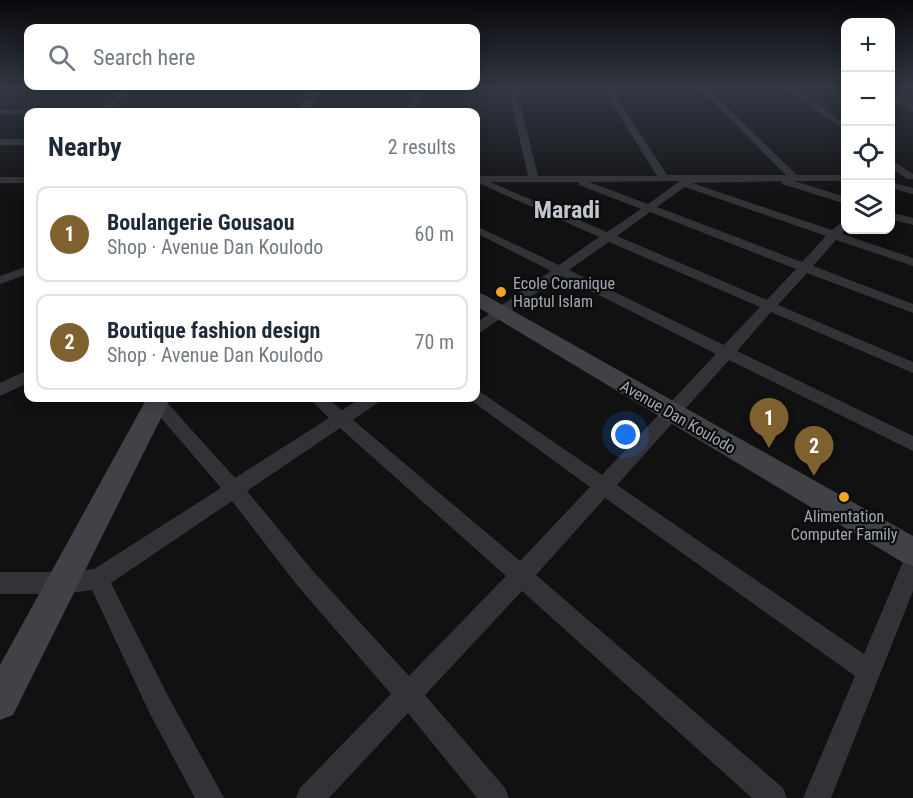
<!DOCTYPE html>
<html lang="en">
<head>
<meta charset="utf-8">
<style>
  body { margin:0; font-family:"Roboto Condensed",sans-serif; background:#f2f2f3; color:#1f2937 }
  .controls { position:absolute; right:18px; top:18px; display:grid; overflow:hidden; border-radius:12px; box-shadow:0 3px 15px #0003 }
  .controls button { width:54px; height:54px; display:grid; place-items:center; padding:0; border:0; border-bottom:2px solid #e0e1e3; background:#fff; color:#1f2937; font:30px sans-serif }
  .you { position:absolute; left:626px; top:435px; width:21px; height:21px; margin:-15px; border:4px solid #fff; border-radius:50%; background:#1a73e8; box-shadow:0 0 0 9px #1a73e833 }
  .badge { display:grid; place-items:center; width:39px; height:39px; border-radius:50%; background:#7f612f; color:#fff; font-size:20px; font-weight:700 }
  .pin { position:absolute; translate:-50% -50px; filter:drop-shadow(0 2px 3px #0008) }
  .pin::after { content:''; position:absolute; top:32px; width:21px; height:18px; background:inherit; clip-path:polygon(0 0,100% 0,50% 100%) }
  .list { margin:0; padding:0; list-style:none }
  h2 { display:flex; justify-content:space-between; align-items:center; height:78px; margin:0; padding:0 24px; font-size:26px }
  h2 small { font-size:20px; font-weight:400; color:#747a83 }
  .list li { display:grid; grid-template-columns:39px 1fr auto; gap:18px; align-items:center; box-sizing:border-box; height:96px; margin:0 12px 12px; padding:0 12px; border:2px solid #e0e1e3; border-radius:12px }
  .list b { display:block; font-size:22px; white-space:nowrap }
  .list p { margin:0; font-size:20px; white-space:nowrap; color:#747a83 }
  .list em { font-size:20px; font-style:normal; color:#747a83 }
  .icon { flex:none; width:33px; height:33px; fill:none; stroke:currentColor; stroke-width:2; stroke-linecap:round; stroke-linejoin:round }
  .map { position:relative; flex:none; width:913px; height:798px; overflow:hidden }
  .search { position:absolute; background:#fff; box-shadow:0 3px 15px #0003; left:24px; top:24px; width:456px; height:66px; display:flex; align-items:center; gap:15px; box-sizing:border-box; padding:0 21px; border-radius:12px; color:#747a83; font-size:22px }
  .panel { position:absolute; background:#fff; box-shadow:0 3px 15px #0003; left:24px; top:108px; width:456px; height:294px; border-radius:12px }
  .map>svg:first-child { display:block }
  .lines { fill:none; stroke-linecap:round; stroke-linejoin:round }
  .street { fill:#323337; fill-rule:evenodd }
  .secondary { fill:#404247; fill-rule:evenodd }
  .poi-dot { fill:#f4a526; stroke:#0c0c0d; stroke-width:2 }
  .labels { text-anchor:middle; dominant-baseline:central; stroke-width:4.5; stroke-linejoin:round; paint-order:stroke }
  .poi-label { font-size:16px; fill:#a1a8b3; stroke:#0c0c0d; text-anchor:start }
  .street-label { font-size:16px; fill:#a1a8b3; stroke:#0c0c0d }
  .far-town-label { font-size:24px; font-weight:bold; fill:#c2c6cf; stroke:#0c0c0d }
</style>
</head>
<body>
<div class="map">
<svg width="913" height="798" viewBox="0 0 913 798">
  <rect width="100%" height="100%" fill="#111112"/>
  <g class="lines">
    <g class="street">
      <polygon points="129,87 138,87 110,109 304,109 308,111 0,114 0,110 100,109"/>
      <polygon points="413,87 421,87 417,112 409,112"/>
      <path d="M508 87H516L538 176H657L602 87H610L667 175H786L698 87H706L797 175H846V181H794L846 197V204L782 184V181L692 183 832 230 846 219V229L842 234 913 258V266L836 240 813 266 913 304V313L807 273 778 305 913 362V373L771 312 737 351 913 436V451L729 360 617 485 864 654 905 557 913 554V591L831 798H803L855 676 605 498 536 575 783 788 787 798H752L522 591 425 695 505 788 509 798H477L408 713 329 798H296L300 788 391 694 297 585 232 501 111 583 168 696 224 798H195L150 714 92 590 63 594H0V572H63L94 569 221 488 151 406 149 402 152 398H163L235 478 329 418 309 398H327L342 410 361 398H381L379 402 353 420 520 561 590 487 468 398H476V391L482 393 602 475 716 354 561 276 481 332 476 333V323L551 271 476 233V226L559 265 599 237 476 182V178L480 176H528ZM680 181 648 204 589 182ZM490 182H579V185L641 209 607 232ZM685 187 826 236 802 262 657 207ZM650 212 796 269 767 300 617 236ZM609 242 760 307 724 345 569 270ZM340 428 506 576 409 676 313 571 247 491Z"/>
      <polygon points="784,87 793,87 846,125 846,131"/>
      <polygon points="890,93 913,106 913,111 890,99"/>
      <rect x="0" y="139" width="28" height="6"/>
      <polygon points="890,159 913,174 913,179 907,179 890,167"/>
      <rect x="0" y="177" width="28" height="6"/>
      <polygon points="890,182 913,188 913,194 890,188"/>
      <polygon points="890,212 913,218 913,225 890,219"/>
      <polygon points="28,266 28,274 0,284 0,276"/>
      <polygon points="28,370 28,383 0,396 0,383"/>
    </g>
    <g class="secondary">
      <polygon points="312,87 322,87 309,112 297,112"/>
      <polygon points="476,292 483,294 913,536 913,566 902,562 476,306"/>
      <polygon points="147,398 171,398 13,715 0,720 0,665"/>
    </g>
  </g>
  <linearGradient id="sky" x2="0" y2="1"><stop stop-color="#09090a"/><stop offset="0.44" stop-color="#323844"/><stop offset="1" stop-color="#323844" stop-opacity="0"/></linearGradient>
  <rect width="913" height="199" fill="url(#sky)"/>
  <g class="poi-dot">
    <circle cx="501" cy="292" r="6"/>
    <circle cx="844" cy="497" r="6"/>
  </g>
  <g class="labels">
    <g class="poi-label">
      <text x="513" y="283">Ecole Coranique<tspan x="513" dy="18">Haptul Islam</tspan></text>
      <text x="844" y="516" text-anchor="middle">Alimentation<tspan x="844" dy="18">Computer Family</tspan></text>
    </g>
    <g class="street-label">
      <text transform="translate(678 417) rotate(30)">Avenue Dan Koulodo</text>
    </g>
    <g class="far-town-label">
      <text x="567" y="210">Maradi</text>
    </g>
  </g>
</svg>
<div class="controls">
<button>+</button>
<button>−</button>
<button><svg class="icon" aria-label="locate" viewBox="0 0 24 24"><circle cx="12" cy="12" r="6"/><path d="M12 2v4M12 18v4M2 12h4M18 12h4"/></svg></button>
<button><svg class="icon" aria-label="layers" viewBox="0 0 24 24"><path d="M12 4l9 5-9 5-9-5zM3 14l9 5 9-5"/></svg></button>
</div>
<div class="you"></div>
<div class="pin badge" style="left:769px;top:448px">1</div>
<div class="pin badge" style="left:814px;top:476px">2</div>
<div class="search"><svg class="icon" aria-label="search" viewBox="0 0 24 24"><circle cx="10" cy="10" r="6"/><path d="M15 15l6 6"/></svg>Search here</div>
<section class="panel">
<h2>Nearby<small>2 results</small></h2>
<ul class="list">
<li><span class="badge">1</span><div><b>Boulangerie Gousaou</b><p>Shop · Avenue Dan Koulodo</p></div><em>60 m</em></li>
<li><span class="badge">2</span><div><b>Boutique fashion design</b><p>Shop · Avenue Dan Koulodo</p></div><em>70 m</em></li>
</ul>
</section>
</div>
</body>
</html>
